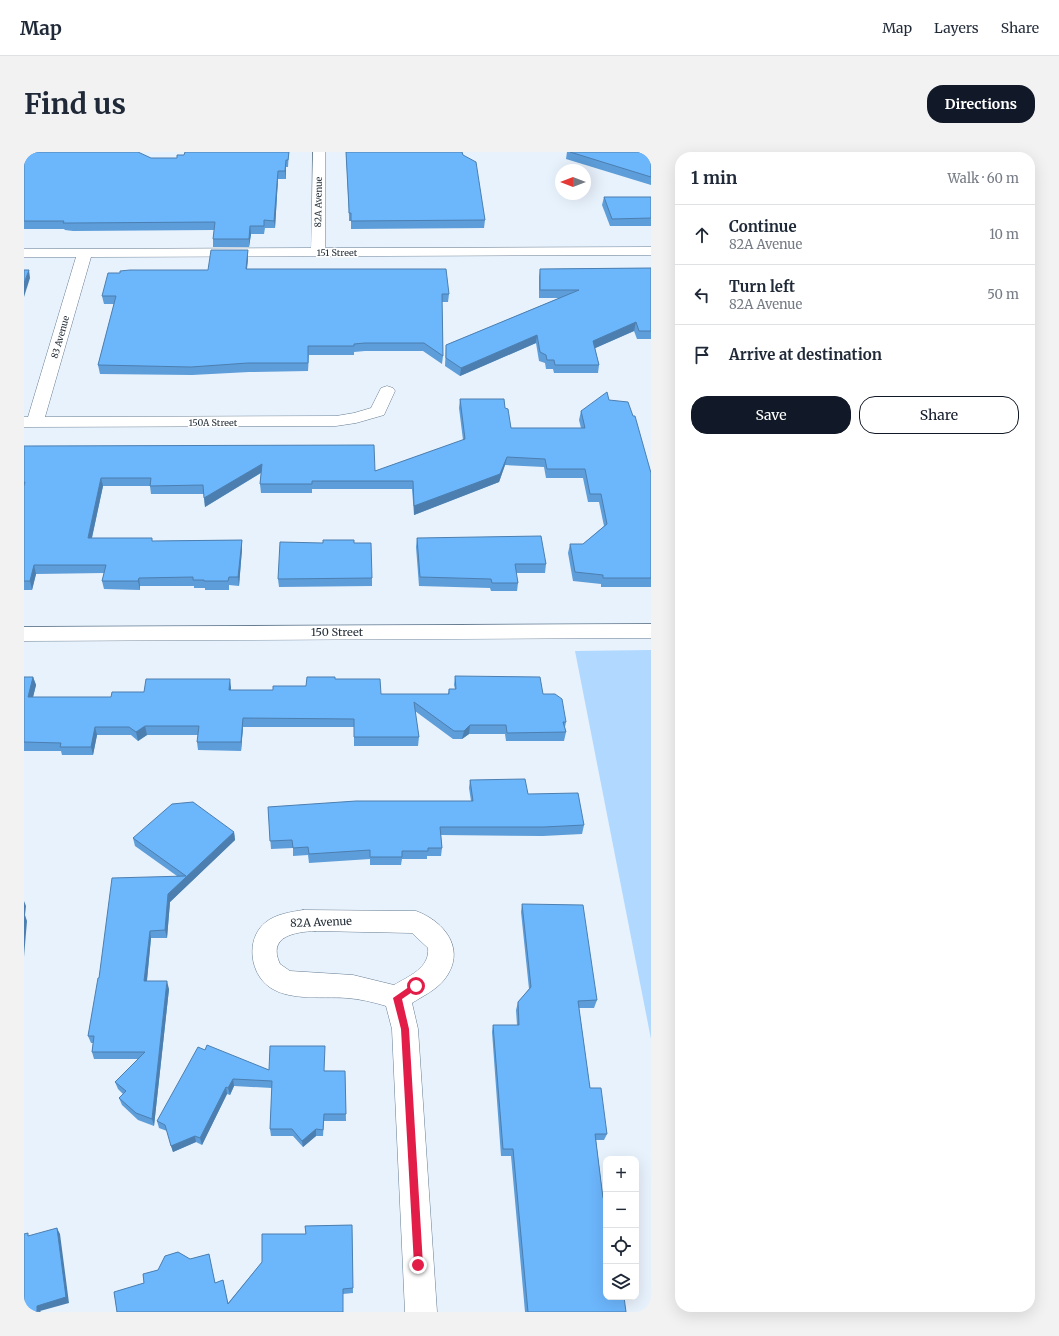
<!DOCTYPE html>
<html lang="en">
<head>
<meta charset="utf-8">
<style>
  body { margin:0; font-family:Merriweather,serif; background:#f2f2f3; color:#1f2937 }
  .controls { position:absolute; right:12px; bottom:12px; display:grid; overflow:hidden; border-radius:8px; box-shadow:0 4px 16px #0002 }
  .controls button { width:36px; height:36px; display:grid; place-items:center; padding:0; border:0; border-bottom:1px solid #e0e1e3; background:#fff; color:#1f2937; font:20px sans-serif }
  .compass { position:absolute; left:531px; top:12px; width:36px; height:36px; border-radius:50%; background:#fff; box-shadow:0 4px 16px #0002; rotate:270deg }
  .stop { position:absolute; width:12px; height:12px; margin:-9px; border:3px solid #e11d48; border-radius:50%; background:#fff }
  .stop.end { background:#e11d48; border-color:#fff; box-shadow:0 1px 4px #0008 }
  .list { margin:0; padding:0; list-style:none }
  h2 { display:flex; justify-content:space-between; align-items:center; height:52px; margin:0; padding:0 16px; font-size:17px }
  h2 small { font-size:13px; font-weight:400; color:#747a83 }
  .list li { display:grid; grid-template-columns:26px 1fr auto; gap:12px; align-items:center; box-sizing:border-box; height:60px; padding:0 16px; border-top:1px solid #e0e1e3 }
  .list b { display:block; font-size:15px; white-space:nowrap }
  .list p { margin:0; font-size:13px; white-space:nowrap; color:#747a83 }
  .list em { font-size:13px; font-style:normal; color:#747a83 }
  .actions { display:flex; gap:8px; padding:12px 16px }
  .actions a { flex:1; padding:9px 0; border:1px solid #111827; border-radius:16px; text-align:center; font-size:14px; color:#111827 }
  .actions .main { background:#111827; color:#fff }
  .icon { flex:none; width:22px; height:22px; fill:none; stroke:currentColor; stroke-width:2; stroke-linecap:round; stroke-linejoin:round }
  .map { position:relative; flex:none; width:627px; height:1160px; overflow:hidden; border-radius:16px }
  header { display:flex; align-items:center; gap:24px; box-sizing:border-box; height:56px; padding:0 20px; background:#fff; border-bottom:1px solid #e0e1e3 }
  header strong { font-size:19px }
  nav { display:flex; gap:22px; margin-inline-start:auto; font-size:14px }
  .intro { display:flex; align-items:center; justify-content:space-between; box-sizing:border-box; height:96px; padding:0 24px }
  h1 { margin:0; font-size:28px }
  .button { padding:10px 18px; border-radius:16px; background:#111827; color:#fff; font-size:14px; font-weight:700 }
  main { display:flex; gap:24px; padding:0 24px }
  aside { flex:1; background:#fff; border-radius:16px; box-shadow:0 4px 16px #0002 }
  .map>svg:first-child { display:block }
  .green { fill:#b1d8ff }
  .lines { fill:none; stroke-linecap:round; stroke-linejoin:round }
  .minor-casing { stroke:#667c91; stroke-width:1 }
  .minor { fill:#fff; fill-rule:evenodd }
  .wall { fill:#5d9dd9 }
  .shaded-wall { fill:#4c7fb0 }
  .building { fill:#6cb6fc; stroke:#4c7fb0 }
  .route { fill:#e11d48 }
  .labels { text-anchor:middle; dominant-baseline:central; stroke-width:3; stroke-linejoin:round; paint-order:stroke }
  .far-street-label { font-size:9px; fill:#27313a; stroke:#fff }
  .street-label { font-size:11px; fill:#27313a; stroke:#fff }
</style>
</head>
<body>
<header>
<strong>Map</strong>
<nav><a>Map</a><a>Layers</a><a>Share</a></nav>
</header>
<div class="intro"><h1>Find us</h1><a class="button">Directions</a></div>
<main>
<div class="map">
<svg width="627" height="1160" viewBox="0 0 627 1160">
  <rect width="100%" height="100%" fill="#e8f2fc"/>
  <polygon class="green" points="627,498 627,887 551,499"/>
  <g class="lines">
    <defs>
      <g id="minor">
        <polygon points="289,0 301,0 301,96 627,95 627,103 67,105 21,265 312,264 330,261 347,256 357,236 363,234 369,236 371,239 360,263 332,271 312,274 0,275 0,265 4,265 52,105 0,105 0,97 287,96"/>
        <polygon points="627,472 627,486 0,489 0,475"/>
        <path d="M279 758 392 759C422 770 443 799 420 828 412 838 399 844 388 851L394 877 413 1160H381L368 877 362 854C349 850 336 847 323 846 298 844 256 851 238 828 225 812 224 784 242 770 252 762 267 760 279 758ZM291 779 388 781 404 796C406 816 385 824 370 833L329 823 266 819 256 812C243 784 271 780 291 779Z"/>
      </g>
    </defs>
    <use href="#minor" class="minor-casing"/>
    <use href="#minor" class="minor"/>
  </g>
  <g class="wall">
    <polygon points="0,0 127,6 153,6 265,0 264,15 262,15 262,27 254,27 251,76 241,76 240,82 227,82 225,95 189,95 189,87 190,78 49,79 41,78 40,77 0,77"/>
    <polygon points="322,0 438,0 439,3 461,68 460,76 327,77 327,69 325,69 325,65"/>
    <polygon points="543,0 627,0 627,33 542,7"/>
    <polygon points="580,45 627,45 627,74 586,74 578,53"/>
    <polygon points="224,98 224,106 223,117 425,142 424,150 418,150 419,204 418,212 399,199 341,199 330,200 330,203 285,203 284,219 225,220 168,223 76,222 74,213 90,152 80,152 78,144 184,118"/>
    <polygon points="627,116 627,187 613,187 610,179 571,196 575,213 574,221 530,221 529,217 522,217 521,211 515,209 512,191 436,224 421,214 422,193 535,146 515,146 515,125 516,117"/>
    <polygon points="436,247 481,256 487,276 557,276 555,268 557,259 585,248 609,264 627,321 627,435 577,435 577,432 549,429 544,401 546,392 559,392 580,374 575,350 564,350 559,326 522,326 520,315 481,313 475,330 390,363 388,337 288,337 288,341 237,341 236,332 237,321 181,355 180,342 127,342 126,334 79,334 68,386 129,389 218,388 218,397 215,434 205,433 205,438 181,438 181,436 170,436 170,434 116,434 116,438 80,437 78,429 80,421 12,422 8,438 0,438 0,294 351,319 439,288 435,256"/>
    <polygon points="393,386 522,412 521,421 492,421 494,431 493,439 467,439 466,436 395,434 392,395"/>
    <polygon points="330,391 348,426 348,434 255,435 254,427"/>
    <polygon points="431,524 519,542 542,570 541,575 542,580 540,589 482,589 481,582 445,582 438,587 429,587 391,559 395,585 394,594 330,594 330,575 219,575 217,599 174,598 173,590 174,583 123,583 114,589 107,583 73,583 69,603 38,603 37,599 0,599 0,525 9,525 12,533 9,545 87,545 120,540 207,535 207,538 249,538 282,534 311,527 357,542 424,542 425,537 431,537 430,533"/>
    <polygon points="446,628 504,642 560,673 558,682 519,684 417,683 418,696 417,704 403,704 403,707 378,707 377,713 346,713 346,707 285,711 284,703 269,704 269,696 247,697 244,655 447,649 445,636"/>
    <polygon points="210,680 211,688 146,750 143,786 127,786 123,829 145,837 130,974 114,968 98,953 95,946 99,942 94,937 91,930 114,907 70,907 68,900 69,891 67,891 64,884 75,826 153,724 111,694 109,686"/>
    <polygon points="498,752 573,848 570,856 555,856 566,936 583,982 580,988 572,988 579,1046 602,1160 501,1160 487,1004 477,1004 468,880 469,873 493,873 492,858 494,850 505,837 497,760"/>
    <polygon points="181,898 245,918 321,919 322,969 300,969 299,984 292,984 279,995 269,984 247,984 246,977 248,936 210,934 206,943 203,942 178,993 172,990 149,1000 143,979 135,976 133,969"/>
    <polygon points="328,1073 329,1141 319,1142 319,1160 93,1160 90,1140 120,1131 119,1122 134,1118 141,1104 154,1100 166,1107 185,1102 191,1131 199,1128 204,1151 238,1110 238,1082 282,1082 281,1074"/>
  </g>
  <g class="shaded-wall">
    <polygon points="262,8 262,27 261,19"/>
    <polygon points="254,19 254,27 251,76 250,69"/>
    <polygon points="226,74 227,82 225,95 225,87"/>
    <polygon points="224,98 224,106 222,125 222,117"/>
    <polygon points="5,118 6,126 0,145 0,131"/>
    <polygon points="612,170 610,179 567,198 569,189"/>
    <polygon points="513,183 512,191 436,224 437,216"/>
    <polygon points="483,305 481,313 475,330 390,363 390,354"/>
    <polygon points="238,312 238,320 181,355 180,346"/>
    <polygon points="77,326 79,334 66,394 64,386"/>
    <polygon points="218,388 218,397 215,434 214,425"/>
    <polygon points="10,413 12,422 8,438 6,429"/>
    <polygon points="115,426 116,434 116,438 114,429"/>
    <polygon points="9,525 12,533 7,553 4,545"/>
    <polygon points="206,527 207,535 206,547 205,538"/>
    <polygon points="219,566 219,575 217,599 217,590"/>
    <polygon points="446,573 445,582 438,587 440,579"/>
    <polygon points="121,574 123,583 114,589 112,580"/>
    <polygon points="71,575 73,583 69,603 67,595"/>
    <polygon points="210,680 211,688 146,750 143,786 141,778 144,742"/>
    <polygon points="0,749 2,754 1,763 3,769 0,805"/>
    <polygon points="126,779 127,786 122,837 120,829"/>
    <polygon points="143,829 145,837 130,974 128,967"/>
    <polygon points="209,927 210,934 206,943 204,936"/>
    <polygon points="202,935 203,942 178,993 176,986"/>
    <polygon points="292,977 292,984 279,995 278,989"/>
    <polygon points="171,984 172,990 149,1000 147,994"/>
    <polygon points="33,1076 36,1082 45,1151 16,1159 17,1160 13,1160 13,1154"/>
  </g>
  <g class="building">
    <polygon points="0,0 114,0 127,6 153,6 153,3 160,3 161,0 265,0 264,8 262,8 261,19 254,19 250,69 240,68 240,74 226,74 225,87 189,87 191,70 47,71 39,71 40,69 0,69"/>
    <polygon points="322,0 438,0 439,3 452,10 461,68 327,69 327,61 325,61 325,57"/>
    <polygon points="546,0 627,0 627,25"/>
    <polygon points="580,45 627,45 627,66 588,67"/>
    <polygon points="187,98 224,98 222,117 422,117 425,142 418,142 419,204 400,191 341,191 330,192 330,194 284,194 284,211 224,211 167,215 74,213 92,144 78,144 84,121 96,121 96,119 106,118 184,118"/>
    <polygon points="627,116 627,179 615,179 612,170 569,189 575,213 531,213 530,208 523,208 522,203 516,200 513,183 437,216 422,206 422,193 555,138 516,138 516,117"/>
    <polygon points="0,118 5,118 0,131"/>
    <polygon points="583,240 585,248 604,250 609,264 611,264 627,321 627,426 579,426 579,423 551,420 546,392 559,392 583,372 577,342 566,342 561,317 523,317 521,307 483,305 476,322 390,354 389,329 288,329 288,332 236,332 238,312 180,346 179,333 126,334 127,326 77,326 64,386 128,386 128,389 218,388 214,425 205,425 204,429 180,429 180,428 169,428 169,425 115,426 114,429 78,429 82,413 10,413 6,429 0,429 0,334 1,330 0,330 0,294 350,293 351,319 441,287 436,247 480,247 481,256 484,257 487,276 561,276 557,259"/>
    <polygon points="517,384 522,412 491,412 494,431 468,431 467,427 396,425 393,386"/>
    <polygon points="299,388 330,388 330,391 347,391 348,426 254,427 256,390 299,391"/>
    <polygon points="431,524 516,525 519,542 531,542 538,547 542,570 539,570 542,580 483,581 482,573 446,573 440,579 430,579 390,550 395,585 330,585 330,567 219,566 217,590 173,590 175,574 121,574 112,580 105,575 71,575 67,595 36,595 37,591 0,590 0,525 9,525 4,545 87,545 88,540 120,540 122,527 206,527 205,538 249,538 249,534 282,534 283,525 311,525 311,527 356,527 357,542 425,542 425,537 432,537"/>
    <polygon points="501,627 504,642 554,641 560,673 520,675 416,675 418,696 404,696 404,699 378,699 378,705 346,705 346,698 285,702 284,695 269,696 268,688 246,689 244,655 332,649 449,649 446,628"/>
    <polygon points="169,650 210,680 144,742 141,778 126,779 120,829 143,829 128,967 112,961 95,946 102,939 91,930 121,900 68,900 70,884 64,884 74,826 75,826 88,726 162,724 109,686 148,652"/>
    <polygon points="498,752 559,753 573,848 554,849 566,936 577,936 583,982 571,982 579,1046 582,1046 582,1145 600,1145 602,1160 504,1160 489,997 479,997 469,873 495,873 494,850 507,835"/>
    <polygon points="183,893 245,918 246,894 301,894 300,919 321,919 322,962 300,962 299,978 292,977 278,989 268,977 246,977 248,929 209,927 204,936 202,935 176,986 171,984 147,994 141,973 133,969 174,895 181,898"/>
    <polygon points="328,1073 329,1136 319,1137 319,1160 93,1160 90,1140 120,1131 119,1122 134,1118 141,1104 154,1100 166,1107 185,1102 191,1131 199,1128 204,1152 238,1110 238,1082 282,1082 281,1074"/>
    <polygon points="33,1076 42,1145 13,1154 13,1160 0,1160 0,1082 4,1081 4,1084"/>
  </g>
  <polygon class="route" points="392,830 395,834 394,836 378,847 385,877 399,1113 394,1117 390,1113 377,877 369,846"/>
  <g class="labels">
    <g class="far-street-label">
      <text transform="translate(294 50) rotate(-89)">82A Avenue</text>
      <text x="313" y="100">151 Street</text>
      <text transform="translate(36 185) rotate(-74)">83 Avenue</text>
      <text x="189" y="270">150A Street</text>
    </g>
    <g class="street-label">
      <text x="313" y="480">150 Street</text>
      <text transform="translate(297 770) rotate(-2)">82A Avenue</text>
    </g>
  </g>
</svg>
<div class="controls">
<button>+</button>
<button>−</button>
<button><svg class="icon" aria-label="locate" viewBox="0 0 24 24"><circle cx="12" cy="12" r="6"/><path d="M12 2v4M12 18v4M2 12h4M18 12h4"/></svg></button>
<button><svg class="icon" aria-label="layers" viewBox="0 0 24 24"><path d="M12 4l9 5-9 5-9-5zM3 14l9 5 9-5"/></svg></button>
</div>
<svg class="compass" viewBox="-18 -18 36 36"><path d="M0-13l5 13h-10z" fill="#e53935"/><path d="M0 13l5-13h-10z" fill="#747a83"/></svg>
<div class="stop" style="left:392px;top:834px"></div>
<div class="stop end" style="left:394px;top:1113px"></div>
</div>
<aside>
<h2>1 min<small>Walk · 60 m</small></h2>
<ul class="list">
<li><svg class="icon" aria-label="ahead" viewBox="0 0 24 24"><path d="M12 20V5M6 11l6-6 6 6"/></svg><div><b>Continue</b><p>82A Avenue</p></div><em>10 m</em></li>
<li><svg class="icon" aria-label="left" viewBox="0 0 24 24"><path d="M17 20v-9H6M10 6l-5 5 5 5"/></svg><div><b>Turn left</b><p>82A Avenue</p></div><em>50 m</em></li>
<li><svg class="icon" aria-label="arrive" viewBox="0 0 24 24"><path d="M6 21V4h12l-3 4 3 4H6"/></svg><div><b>Arrive at destination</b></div></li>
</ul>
<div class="actions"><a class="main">Save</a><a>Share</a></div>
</aside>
</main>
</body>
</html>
